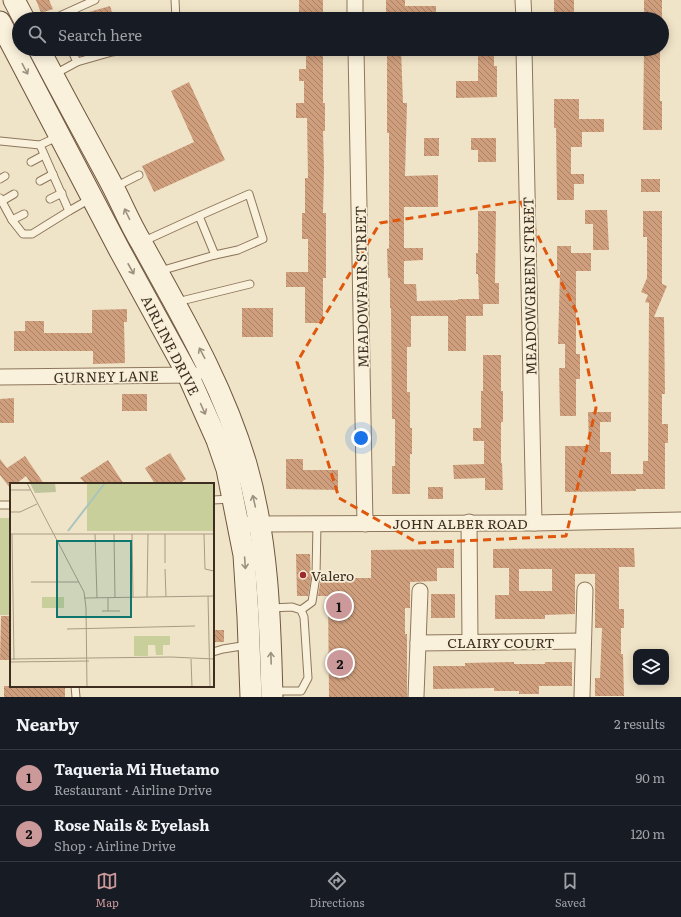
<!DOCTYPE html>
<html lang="en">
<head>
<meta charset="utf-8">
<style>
  body { margin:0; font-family:Literata,serif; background:#20242c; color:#f1f3f6 }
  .controls { position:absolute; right:12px; bottom:12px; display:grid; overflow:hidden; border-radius:8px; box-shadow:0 2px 10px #0003 }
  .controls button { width:36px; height:36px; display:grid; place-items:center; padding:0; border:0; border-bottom:1px solid #363941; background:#171b24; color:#f1f3f6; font:20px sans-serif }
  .you { position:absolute; left:361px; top:438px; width:14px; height:14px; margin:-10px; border:3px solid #fff; border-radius:50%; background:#1a73e8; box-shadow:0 0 0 6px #1a73e833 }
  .badge { display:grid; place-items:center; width:26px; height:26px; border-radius:50%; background:#cc999b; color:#111; font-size:13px; font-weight:700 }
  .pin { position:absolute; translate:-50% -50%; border:2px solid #fff; box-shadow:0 1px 4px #0006 }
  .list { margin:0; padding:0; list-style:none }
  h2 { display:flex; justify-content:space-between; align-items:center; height:52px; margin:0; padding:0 16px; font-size:17px }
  h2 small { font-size:13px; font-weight:400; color:#9ea1a6 }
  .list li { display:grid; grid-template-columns:26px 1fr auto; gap:12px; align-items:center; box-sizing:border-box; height:56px; padding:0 16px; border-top:1px solid #363941 }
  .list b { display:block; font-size:15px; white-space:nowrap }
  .list p { margin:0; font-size:13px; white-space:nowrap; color:#9ea1a6 }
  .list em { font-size:13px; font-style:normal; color:#9ea1a6 }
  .icon { flex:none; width:22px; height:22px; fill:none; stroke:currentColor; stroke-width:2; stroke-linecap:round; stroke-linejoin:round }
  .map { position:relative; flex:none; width:681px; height:697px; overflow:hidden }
  .search { position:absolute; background:#171b24; box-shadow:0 2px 10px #0003; left:12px; right:12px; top:12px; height:44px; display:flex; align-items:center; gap:10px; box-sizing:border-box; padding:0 14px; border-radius:22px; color:#9ea1a6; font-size:15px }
  .sheet { height:164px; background:#171b24 }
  nav { display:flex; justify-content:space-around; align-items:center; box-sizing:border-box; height:56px; border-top:1px solid #363941; background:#171b24; font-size:11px; color:#9ea1a6 }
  nav a { display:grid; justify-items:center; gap:2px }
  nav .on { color:#cc999b }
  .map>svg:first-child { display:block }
  .pitch { fill:#c9cf9b }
  .building { fill:url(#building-back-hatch); fill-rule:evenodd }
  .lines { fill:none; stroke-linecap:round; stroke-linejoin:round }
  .lane-casing { stroke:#8d765c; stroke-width:9 }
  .street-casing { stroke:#8d765c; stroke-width:17 }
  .secondary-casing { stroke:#6f573f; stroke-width:23 }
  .lane { stroke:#faf1dc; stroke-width:7 }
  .street { stroke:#faf1dc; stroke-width:15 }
  .secondary { stroke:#faf1dc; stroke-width:21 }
  .oneway { stroke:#9c907e }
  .marked { fill:none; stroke:#df570d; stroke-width:3; stroke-dasharray:8 5; stroke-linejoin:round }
  .poi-dot { fill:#9e2a2b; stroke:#f7eed8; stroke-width:1.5 }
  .labels { text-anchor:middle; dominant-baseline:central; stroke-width:3.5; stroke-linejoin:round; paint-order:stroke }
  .street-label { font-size:14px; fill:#3d2e20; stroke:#f7eed8 }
  .poi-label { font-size:14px; fill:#3d2e20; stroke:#f7eed8; text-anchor:start }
  .inset-river { fill:none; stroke:#a9c4bc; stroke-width:2 }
  .inset-road { fill:none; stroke:#a89b85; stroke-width:1 }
  .view { fill:#0f766e; fill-opacity:0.15; stroke:#0f766e; stroke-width:2 }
  .inset-edge { fill:none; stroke:#3d2e20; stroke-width:2 }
</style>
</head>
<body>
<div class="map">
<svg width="681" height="697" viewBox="0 0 681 697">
  <defs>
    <pattern id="building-back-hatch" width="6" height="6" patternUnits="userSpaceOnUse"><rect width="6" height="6" fill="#cf9f7d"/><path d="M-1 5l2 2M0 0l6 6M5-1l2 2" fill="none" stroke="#a98266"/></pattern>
  </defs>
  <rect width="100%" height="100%" fill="#f0e4c8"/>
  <rect class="pitch" x="0" y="518" width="11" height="97"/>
  <g class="building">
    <polygon points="36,0 49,0 53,9 41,13"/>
    <rect x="299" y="0" width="24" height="15"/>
    <polygon points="386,0 405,0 405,6 436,6 436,19 386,19"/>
    <rect x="554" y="0" width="20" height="15"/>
    <rect x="644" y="0" width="18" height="18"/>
    <polygon points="110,6 113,15 100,19 76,19 75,16"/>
    <polygon points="306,49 323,49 323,103 325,103 325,131 323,131 324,168 323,213 326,213 326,278 323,278 323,323 305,323 305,287 286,287 286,272 308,272 308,239 302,239 302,213 305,213 305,178 308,178 307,118 296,118 296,103 304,103 304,81 299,81 299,69 306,69"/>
    <polygon points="387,49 401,49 403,103 407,103 405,176 438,175 438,207 404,207 404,248 423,248 423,260 404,261 404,284 416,284 417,301 458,300 458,299 479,299 478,274 476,274 476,253 478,253 478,211 496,211 495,283 499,283 499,304 483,304 483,316 466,316 466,351 448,351 448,316 411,316 411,347 407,347 407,392 410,392 410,428 412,428 412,454 410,454 410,494 392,494 392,466 395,466 395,419 392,419 391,308 390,308 390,278 388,278 387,249 389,248 389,133 387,133"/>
    <polygon points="478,49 494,49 494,66 497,66 497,97 456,98 456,81 478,81"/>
    <polygon points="644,49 660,49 660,101 662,101 662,130 643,130"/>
    <polygon points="189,82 225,160 154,192 142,166 194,142 171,91"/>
    <polygon points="554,99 579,99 579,119 604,119 604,132 582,132 582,147 571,147 571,174 584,174 584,184 574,184 574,200 557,200 556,128 554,128"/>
    <rect x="424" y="138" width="15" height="18"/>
    <polygon points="471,138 496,138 496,162 478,162 478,150 471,150"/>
    <rect x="641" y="179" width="19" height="13"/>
    <polygon points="585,210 607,210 609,250 593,250 593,224 585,224"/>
    <polygon points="643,211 662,211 662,284 667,286 654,317 664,317 665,394 662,394 662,424 668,424 668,443 665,443 665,489 636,489 636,491 565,492 565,446 589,446 588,412 611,412 611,422 600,422 600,452 611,452 611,474 643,474 643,461 648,461 649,303 645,302 648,295 641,292 647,278 647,237 643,237"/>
    <polygon points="557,246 571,246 571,253 591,253 591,271 576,271 576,354 580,354 580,379 576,379 576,416 560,416 559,368 565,368 565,344 558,344 560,271 557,271"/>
    <rect x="242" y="308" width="31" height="29"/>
    <polygon points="127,309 127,322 124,322 125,363 93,364 93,351 14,351 14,331 25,331 25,321 44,321 44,333 92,333 92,310"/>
    <polygon points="483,355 501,355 501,391 503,391 503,422 501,422 501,463 502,463 503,490 485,490 485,478 454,479 453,465 484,464 484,441 473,441 473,428 481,428 481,391 483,391"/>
    <rect x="122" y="394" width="25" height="17"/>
    <polygon points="14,398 14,423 0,423 0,399"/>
    <polygon points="170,453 186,479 179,484 155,484 145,468"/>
    <polygon points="25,456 44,484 31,484 26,476 16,484 11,484 10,488 0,475 0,459 7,468"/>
    <polygon points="286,459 303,459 303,470 338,470 338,490 286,489"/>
    <polygon points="108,460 124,484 86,484 80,478"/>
    <rect x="428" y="487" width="15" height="12"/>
    <path d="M605 548H634L635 567H619V609H624V628H621V654H623L624 696H595V678H600L602 628H595V574H575V614L545 615V619H495V595H509V568H493V549ZM519 569H552V591H519Z"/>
    <polygon points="454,549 454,568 437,568 437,581 410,582 410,608 405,608 405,634 407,634 407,697 329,697 328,596 318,596 321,578 371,578 371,550"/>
    <polygon points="296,554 310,554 311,578 308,596 297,596"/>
    <rect x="431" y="594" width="24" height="24"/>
    <polygon points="1,616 11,616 11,660 0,660"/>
    <rect x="213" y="630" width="11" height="12"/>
    <polygon points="514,662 514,664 545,664 545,662 572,662 572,686 539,686 539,694 519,694 519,691 494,691 494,688 433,689 433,666 465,666 465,663"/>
    <rect x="4" y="686" width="61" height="11"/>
  </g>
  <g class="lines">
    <defs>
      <g id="lane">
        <polyline points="175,0 176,19"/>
        <polyline points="53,19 95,0"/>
        <polyline points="77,62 112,52 131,49"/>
        <polyline points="55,74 77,62 71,49"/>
        <polyline points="57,137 40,145 69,211 90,199"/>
        <polyline points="0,141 40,145"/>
        <polyline points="31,162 44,155"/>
        <polyline points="0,179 5,176"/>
        <polyline points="40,181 53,174"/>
        <polyline points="115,187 139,175"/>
        <polyline points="0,198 12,220 23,234 32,234 69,211"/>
        <polyline points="50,199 62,193"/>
        <polyline points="2,201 14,194"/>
        <polyline points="199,216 249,194 263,239 238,250 215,255"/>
        <polyline points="12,220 24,214"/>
        <polyline points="142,242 199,216 215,255 160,271"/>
        <polyline points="177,302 250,284"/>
        <polyline points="213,500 231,499"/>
        <polyline points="0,505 11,505"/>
        <polyline points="271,608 292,607 301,610 304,617 308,678 301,691 274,691"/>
        <polyline points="301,610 312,602 316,576 317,524"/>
        <polyline points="213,652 223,649 248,645"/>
        <polyline points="75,686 76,697"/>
      </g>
      <g id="street">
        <polyline points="355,0 355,19"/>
        <polyline points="523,0 524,19"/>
        <polyline points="356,49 365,524"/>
        <polyline points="524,49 534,523"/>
        <polyline points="0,377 195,375"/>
        <polyline points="469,522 470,641"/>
        <polyline points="250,524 534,523 681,520"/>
        <polyline points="418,643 583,641"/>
        <polyline points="416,696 420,591"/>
        <polyline points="582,696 585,590"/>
      </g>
      <g id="secondary">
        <polyline points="14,0 24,19"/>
        <polyline points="0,22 120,251 188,375 217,440 227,469 244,555 248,617 251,697"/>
        <path d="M39 49C63 95 88 140 112 185 122 204 130 224 141 242 181 315 222 383 246 464 268 540 270 618 272 697"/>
      </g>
    </defs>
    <use href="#lane" class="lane-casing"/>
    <use href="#street" class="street-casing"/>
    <use href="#secondary" class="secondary-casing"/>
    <use href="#lane" class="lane"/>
    <use href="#street" class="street"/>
    <use href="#secondary" class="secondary"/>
  </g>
  <defs><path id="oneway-shaft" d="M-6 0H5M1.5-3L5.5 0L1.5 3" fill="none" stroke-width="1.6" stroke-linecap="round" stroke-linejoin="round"/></defs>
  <g class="oneway">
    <use href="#oneway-shaft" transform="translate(25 69) rotate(62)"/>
    <use href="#oneway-shaft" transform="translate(127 214) rotate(-116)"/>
    <use href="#oneway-shaft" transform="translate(131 269) rotate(61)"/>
    <use href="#oneway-shaft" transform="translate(202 353) rotate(-118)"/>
    <use href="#oneway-shaft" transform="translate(203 409) rotate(66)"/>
    <use href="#oneway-shaft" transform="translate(254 501) rotate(-103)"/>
    <use href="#oneway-shaft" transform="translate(245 563) rotate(86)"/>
    <use href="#oneway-shaft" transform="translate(271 658) rotate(-92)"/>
  </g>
  <path class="marked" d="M520 201 576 311 596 408 566 536 418 543 339 498 297 362 380 223Z"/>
  <circle class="poi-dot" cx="303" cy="575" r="4"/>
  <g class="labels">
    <g class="street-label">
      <text transform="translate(529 286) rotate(-91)">MEADOWGREEN STREET</text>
      <text transform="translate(361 287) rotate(-91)">MEADOWFAIR STREET</text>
      <text transform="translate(171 345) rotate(63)">AIRLINE DRIVE</text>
      <text transform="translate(106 376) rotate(-1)">GURNEY LANE</text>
      <text x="460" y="523">JOHN ALBER ROAD</text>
      <text x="501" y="642">CLAIRY COURT</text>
    </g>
    <g class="poi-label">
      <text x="311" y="575">Valero</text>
    </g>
  </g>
  <g transform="translate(10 483)">
    <rect width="204" height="204" fill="#f0e4c8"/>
    <path d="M124 153H160V162H153V172H146L145 162H138V173H124Z" fill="#c9cf9b"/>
    <path d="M20 0H45L46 9 25 10Z" fill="#bfc49a"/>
    <path d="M77 0H204V48H77Z" fill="#c9cf9b"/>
    <path d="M122 14 134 44 128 47 80 46 82 27 86 25 104 29 107 26 105 16 118 17ZM32 114H54V125H32Z" fill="#c9cf9b"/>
    <path class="inset-river" d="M58 48 95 0"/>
    <path class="inset-road" d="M17 0 74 109 76 125 77 204M0 7H20M0 29H10L27 21M0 51H204M2 51 4 177M85 51 87 115M104 51 105 115M122 51 123 114M155 51V80M194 51 195 86 204 88M155 86 156 114M21 99H69M198 113 200 204M137 114 138 51M74 115 204 113M98 115V128M92 128H110M57 146 185 143M0 176 161 174 204 176M181 176 182 204M0 179 79 178"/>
    <path class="view" d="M47 58H121V134H47Z"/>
    <rect width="204" height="204" class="inset-edge"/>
  </g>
</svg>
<div class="controls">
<button><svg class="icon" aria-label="layers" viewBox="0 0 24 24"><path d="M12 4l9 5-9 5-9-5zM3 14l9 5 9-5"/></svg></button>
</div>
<div class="you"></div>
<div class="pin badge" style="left:339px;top:606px">1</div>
<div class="pin badge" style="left:340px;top:663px">2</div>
<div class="search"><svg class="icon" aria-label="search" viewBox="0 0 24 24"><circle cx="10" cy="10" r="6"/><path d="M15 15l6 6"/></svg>Search here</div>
</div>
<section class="sheet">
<h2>Nearby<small>2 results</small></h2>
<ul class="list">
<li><span class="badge">1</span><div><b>Taqueria Mi Huetamo</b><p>Restaurant · Airline Drive</p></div><em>90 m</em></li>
<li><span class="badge">2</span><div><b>Rose Nails &amp; Eyelash</b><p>Shop · Airline Drive</p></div><em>120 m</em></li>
</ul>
</section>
<nav>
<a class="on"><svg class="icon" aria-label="map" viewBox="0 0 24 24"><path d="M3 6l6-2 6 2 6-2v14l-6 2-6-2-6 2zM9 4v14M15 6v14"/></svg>Map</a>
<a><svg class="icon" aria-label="directions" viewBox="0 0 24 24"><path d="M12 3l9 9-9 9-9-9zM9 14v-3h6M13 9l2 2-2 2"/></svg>Directions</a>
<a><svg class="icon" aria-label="saved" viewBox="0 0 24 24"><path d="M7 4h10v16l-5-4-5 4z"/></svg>Saved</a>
</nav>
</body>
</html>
